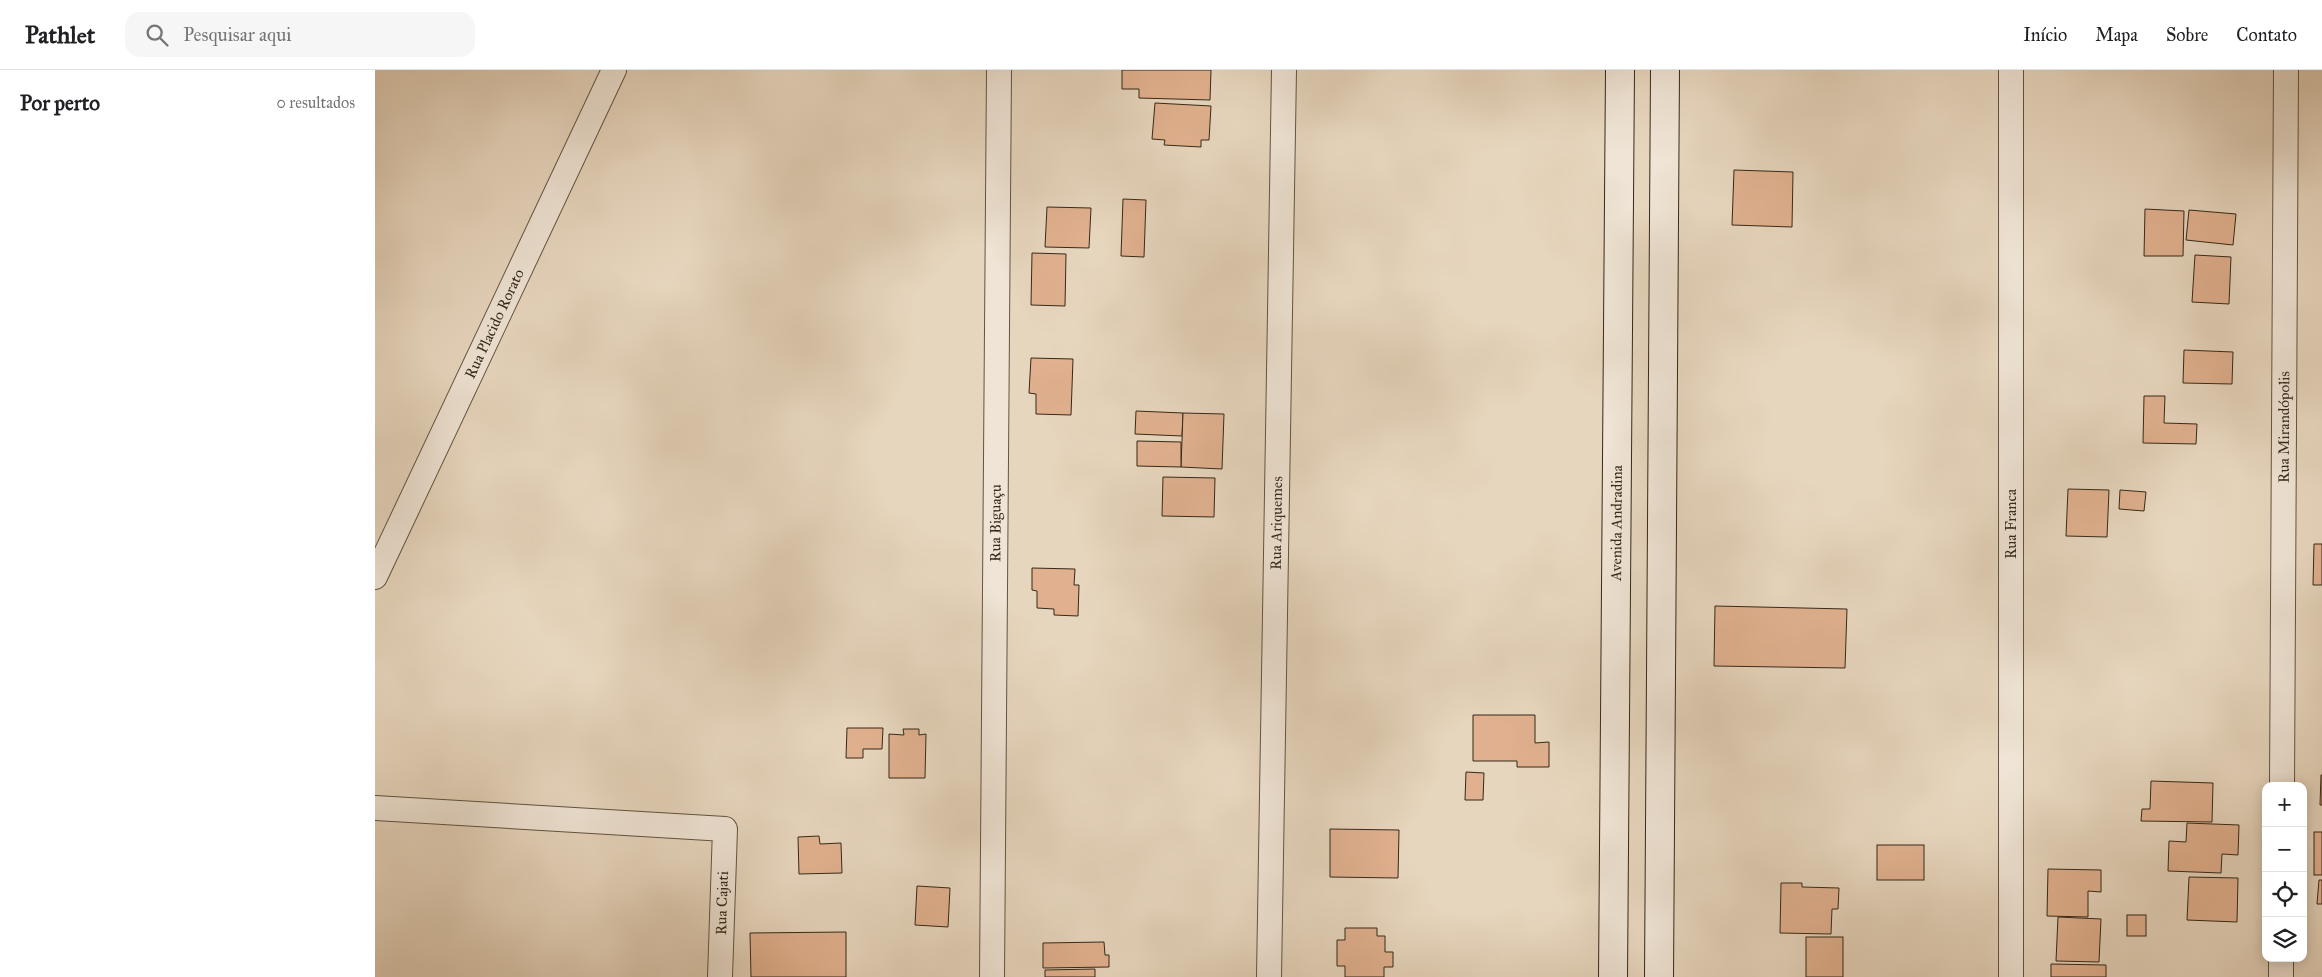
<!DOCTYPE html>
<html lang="pt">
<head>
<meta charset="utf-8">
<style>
  body { margin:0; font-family:"IM FELL Great Primer",serif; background:#f6f6f6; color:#202124 }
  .controls { position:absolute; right:15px; bottom:15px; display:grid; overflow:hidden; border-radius:10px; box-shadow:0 2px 12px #0003 }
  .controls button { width:45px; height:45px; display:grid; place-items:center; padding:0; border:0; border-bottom:1px solid #e0e0e0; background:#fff; color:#202124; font:25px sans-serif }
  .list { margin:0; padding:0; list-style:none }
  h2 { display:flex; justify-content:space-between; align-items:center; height:65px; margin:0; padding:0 20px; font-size:21px }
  h2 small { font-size:16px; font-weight:400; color:#757577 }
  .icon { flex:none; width:28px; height:28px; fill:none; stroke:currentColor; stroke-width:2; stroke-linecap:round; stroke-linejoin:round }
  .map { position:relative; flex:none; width:1947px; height:907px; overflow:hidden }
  header { display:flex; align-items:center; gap:30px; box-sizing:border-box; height:70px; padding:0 25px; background:#fff; border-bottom:1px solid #e0e0e0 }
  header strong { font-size:24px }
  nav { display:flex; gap:28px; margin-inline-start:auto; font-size:18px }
  .search { width:350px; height:45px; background:#f6f6f6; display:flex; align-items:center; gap:12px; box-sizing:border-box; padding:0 18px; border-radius:15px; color:#757577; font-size:19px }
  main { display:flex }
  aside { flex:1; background:#fff }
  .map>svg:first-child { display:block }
  .building { fill:#e1b18f; stroke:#352919 }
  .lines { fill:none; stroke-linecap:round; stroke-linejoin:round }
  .minor-casing { stroke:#625442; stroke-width:26 }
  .secondary-casing { stroke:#352919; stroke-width:30 }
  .minor { stroke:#efe4d5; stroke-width:24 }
  .secondary { stroke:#efe4d5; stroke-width:28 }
  .labels { text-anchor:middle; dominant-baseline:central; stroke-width:4.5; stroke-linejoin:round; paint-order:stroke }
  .street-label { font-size:15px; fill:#352919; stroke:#efe4d5 }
</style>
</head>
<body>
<header>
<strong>Pathlet</strong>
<div class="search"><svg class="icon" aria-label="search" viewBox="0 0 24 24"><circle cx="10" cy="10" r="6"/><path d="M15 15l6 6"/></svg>Pesquisar aqui</div>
<nav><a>Início</a><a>Mapa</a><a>Sobre</a><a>Contato</a></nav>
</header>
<main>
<aside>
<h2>Por perto<small>0 resultados</small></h2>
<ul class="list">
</ul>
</aside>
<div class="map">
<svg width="1947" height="907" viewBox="0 0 1947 907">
  <rect width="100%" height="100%" fill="#e7d6be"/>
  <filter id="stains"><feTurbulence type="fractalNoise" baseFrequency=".004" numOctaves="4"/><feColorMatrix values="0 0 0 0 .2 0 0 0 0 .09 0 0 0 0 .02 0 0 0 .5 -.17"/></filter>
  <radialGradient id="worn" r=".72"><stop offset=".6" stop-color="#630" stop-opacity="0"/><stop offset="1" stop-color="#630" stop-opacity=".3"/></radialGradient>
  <g class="building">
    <polygon points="747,0 836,0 835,30 764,28 764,19 747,19"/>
    <polygon points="780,33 836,36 834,70 826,70 826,77 789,75 790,70 777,69"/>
    <polygon points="1359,100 1418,102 1417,157 1357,155"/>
    <polygon points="748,129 771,130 769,187 746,186"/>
    <polygon points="672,137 716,138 714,178 670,177"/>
    <polygon points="1770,139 1809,141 1808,186 1769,186"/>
    <polygon points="1814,140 1861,144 1858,175 1811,170"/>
    <polygon points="657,183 691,184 690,236 656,235"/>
    <polygon points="1820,185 1856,187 1854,234 1817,232"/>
    <polygon points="1809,280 1858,282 1857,314 1808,313"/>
    <polygon points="656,288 698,289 696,345 661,344 661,324 654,323"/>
    <polygon points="1769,326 1790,326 1789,353 1822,354 1821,374 1768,373"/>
    <polygon points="761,341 808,343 807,366 760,364"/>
    <polygon points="808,343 849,344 847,399 806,397"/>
    <polygon points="762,371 806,372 806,397 762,396"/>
    <polygon points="788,407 840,408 839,447 787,446"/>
    <polygon points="1693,419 1734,420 1732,467 1691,466"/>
    <polygon points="1745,420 1771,422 1769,441 1744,439"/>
    <polygon points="1939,474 1947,474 1947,515 1938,515"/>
    <polygon points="657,498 700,499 699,515 704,515 703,546 679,545 679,539 662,538 662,521 657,520"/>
    <polygon points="1340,536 1472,539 1470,598 1339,596"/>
    <polygon points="1098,645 1160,645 1160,673 1174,672 1174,697 1142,697 1142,691 1098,691"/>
    <polygon points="472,658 508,658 507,679 488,679 488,688 471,688"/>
    <polygon points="528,659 544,659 544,665 551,664 550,708 514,708 514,664 529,665"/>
    <polygon points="1091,702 1109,703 1108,730 1090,730"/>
    <polygon points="1946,705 1947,705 1947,735 1945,735"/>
    <polygon points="1776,711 1838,713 1837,752 1766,751 1767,739 1775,739"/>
    <polygon points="1812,753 1864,755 1863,785 1847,784 1846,803 1793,801 1794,771 1811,772"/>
    <polygon points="955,759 1024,760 1023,808 955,807"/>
    <rect x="1939" y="762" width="8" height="43"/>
    <polygon points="444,766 445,774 466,773 467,803 424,804 423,767"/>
    <rect x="1502" y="775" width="47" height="35"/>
    <polygon points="1673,799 1726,800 1726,822 1713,821 1713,847 1672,846"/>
    <polygon points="1814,807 1863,808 1862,852 1812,850"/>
    <polygon points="1944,810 1947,810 1947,834 1942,834"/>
    <polygon points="1406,813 1427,813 1427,817 1464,818 1463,839 1457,839 1456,864 1405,863"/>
    <polygon points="542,816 575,818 573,857 540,855"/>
    <rect x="1752" y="845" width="19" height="21"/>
    <polygon points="1683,847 1726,849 1724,892 1681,891"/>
    <polygon points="970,858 1002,858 1002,866 1010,866 1010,882 1018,882 1018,897 1009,897 1009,907 970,907 970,896 962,896 962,870 970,870"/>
    <polygon points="471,862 471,907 376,907 375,863"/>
    <rect x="1431" y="867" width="37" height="40"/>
    <polygon points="729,872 730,885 734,885 734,897 668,898 668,873"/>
    <polygon points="1676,894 1731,895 1731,907 1676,907"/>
    <polygon points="720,899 720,907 670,907 670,900"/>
  </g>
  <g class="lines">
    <defs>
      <g id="minor">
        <path id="s1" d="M0 507 239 0"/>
        <path id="s2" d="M1907 716 1911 0"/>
        <polyline points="0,738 350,759 345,907"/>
        <path id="s3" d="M617 907 624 0"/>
        <path id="s4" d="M894 907 909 0"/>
        <polyline points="1636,907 1636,0"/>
        <polyline points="1906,907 1906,888"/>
      </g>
      <g id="secondary">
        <path id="s5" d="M1238 907 1245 0"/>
        <polyline points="1284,907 1290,0"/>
      </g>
    </defs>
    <use href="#minor" class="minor-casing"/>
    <use href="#secondary" class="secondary-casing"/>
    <use href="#minor" class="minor"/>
    <use href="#secondary" class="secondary"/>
  </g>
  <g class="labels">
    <g class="street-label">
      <text stroke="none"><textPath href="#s1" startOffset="280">Rua Placido Rorato</textPath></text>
      <text stroke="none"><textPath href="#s2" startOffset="359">Rua Mirandópolis</textPath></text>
      <text stroke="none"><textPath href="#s3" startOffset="454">Rua Biguaçu</textPath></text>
      <text stroke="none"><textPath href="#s4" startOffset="454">Rua Ariquemes</textPath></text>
      <text stroke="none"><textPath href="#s5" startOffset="454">Avenida Andradina</textPath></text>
      <text transform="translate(1636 454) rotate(-90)">Rua Franca</text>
      <text transform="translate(347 833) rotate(-88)">Rua Cajati</text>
    </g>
  </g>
  <rect width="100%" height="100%" filter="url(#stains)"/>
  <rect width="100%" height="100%" fill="url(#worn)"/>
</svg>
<div class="controls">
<button>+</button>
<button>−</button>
<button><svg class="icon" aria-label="locate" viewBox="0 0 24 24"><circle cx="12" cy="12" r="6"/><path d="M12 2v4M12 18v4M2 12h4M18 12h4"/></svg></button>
<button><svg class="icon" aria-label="layers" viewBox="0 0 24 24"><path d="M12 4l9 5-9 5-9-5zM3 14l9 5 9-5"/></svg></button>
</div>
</div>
</main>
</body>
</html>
